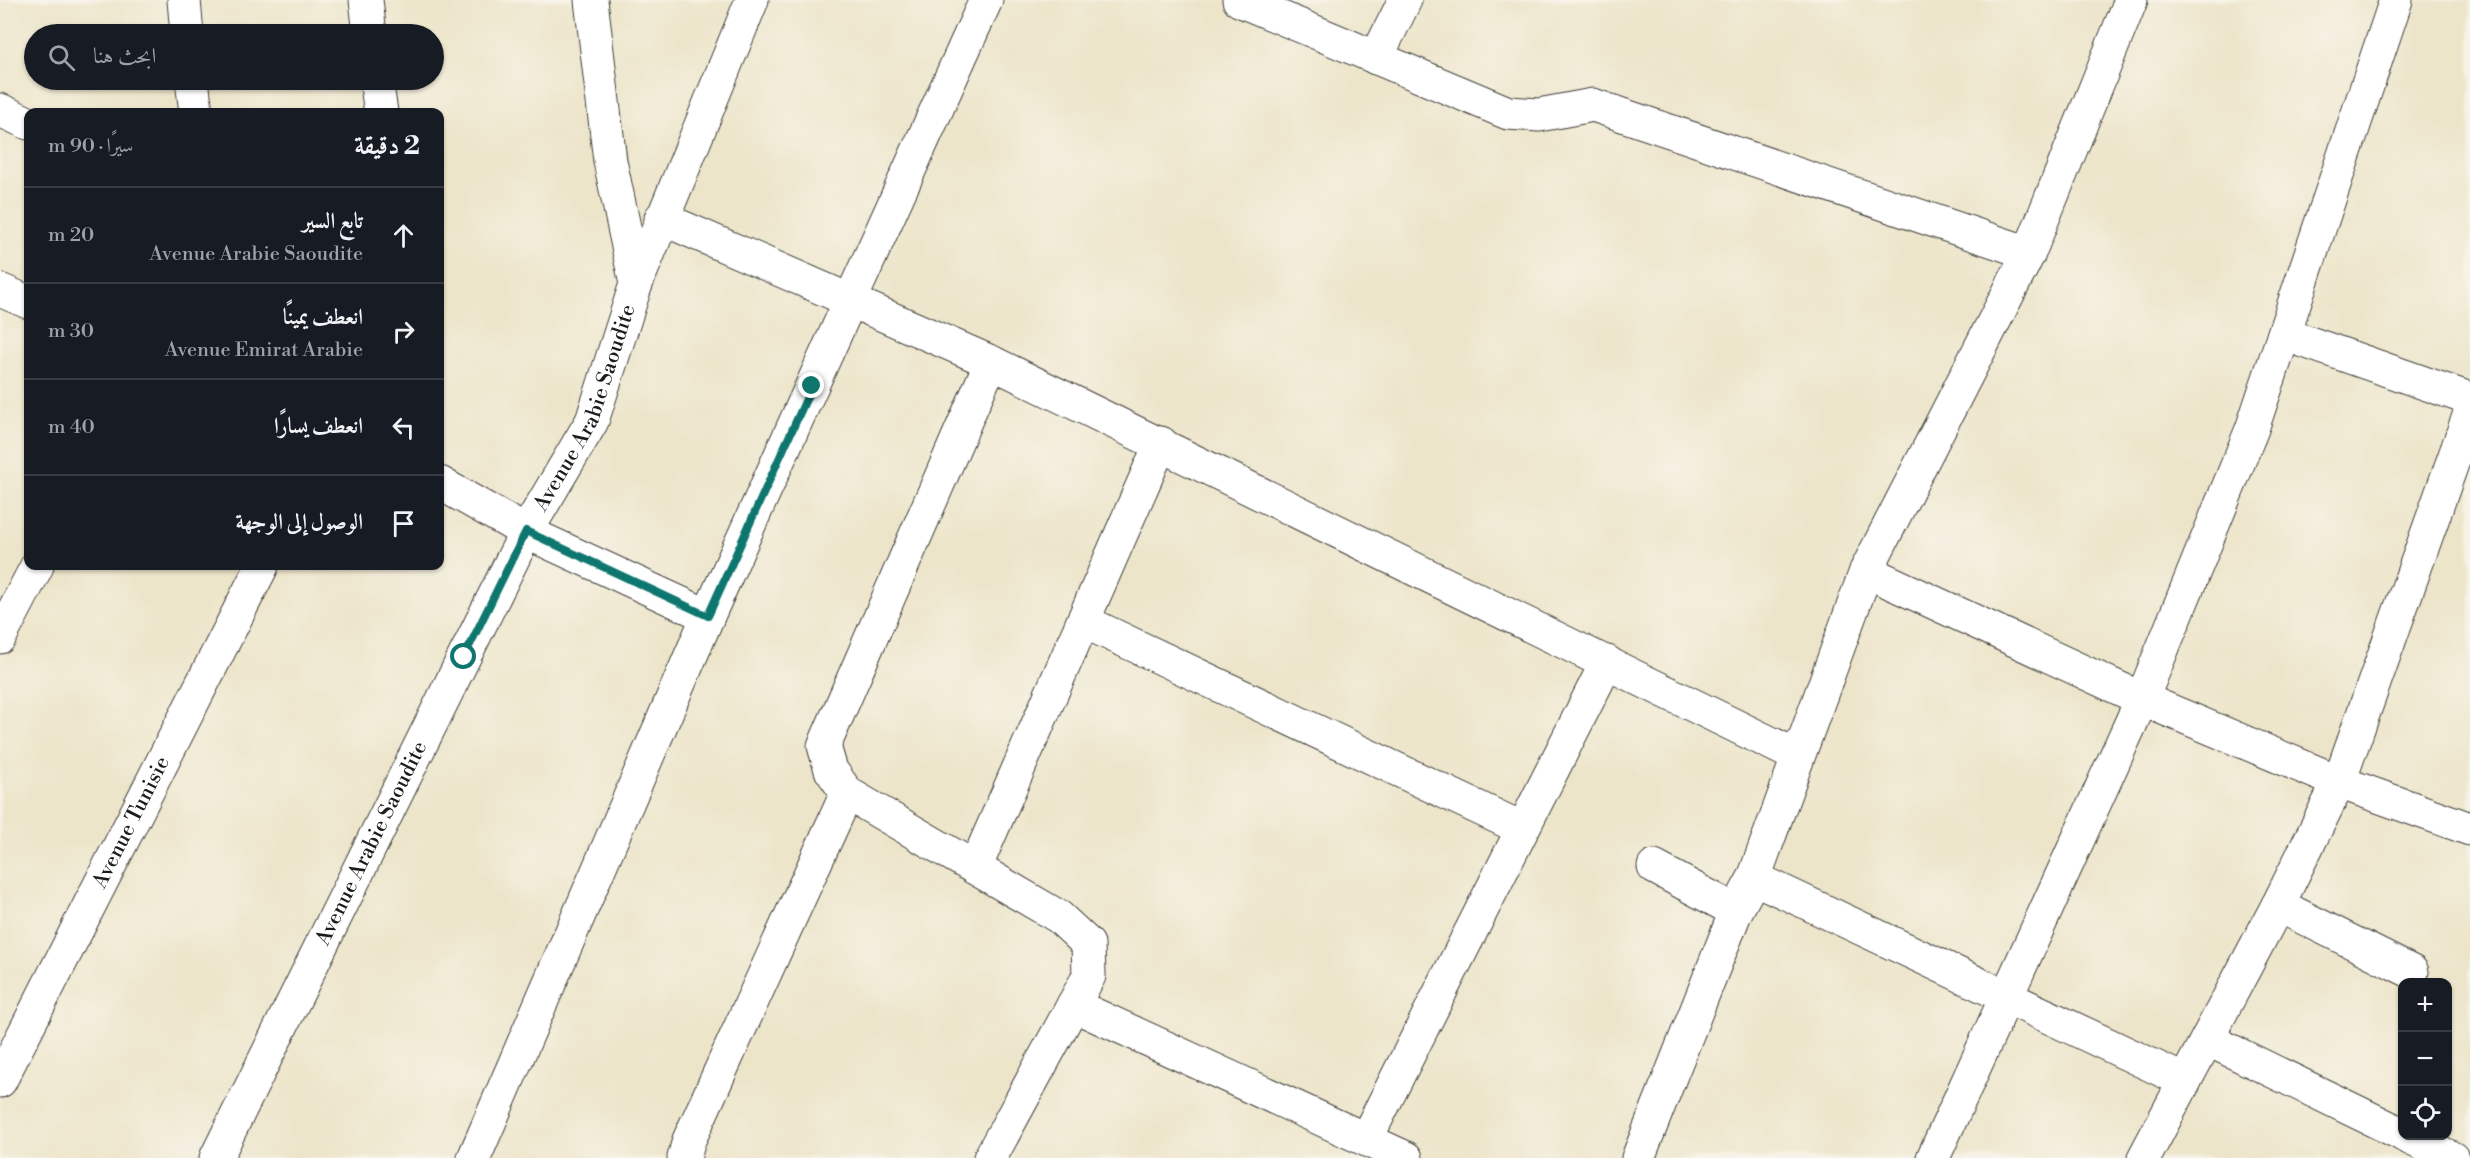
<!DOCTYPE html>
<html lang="ar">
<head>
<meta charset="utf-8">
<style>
  body { margin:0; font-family:"Libre Bodoni",Amiri,serif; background:#20242c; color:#f1f3f6; direction:rtl }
  .controls { position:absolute; right:18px; bottom:18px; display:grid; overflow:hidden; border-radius:12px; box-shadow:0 2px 4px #0004 }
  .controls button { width:54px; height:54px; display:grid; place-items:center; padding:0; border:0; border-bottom:2px solid #363941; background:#171b24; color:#f1f3f6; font:30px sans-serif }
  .stop { position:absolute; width:18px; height:18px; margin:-14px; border:4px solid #0f766e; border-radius:50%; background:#fff }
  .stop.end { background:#0f766e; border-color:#fff; box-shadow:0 2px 6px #0008 }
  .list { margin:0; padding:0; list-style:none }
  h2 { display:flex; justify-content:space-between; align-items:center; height:78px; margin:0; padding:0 24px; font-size:26px }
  h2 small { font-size:20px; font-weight:400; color:#9ea1a6 }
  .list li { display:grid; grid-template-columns:39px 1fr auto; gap:18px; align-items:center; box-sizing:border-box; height:96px; padding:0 24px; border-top:2px solid #363941 }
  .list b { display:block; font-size:22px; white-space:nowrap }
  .list p { margin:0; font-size:20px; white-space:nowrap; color:#9ea1a6 }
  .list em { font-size:20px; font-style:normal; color:#9ea1a6 }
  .icon { flex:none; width:33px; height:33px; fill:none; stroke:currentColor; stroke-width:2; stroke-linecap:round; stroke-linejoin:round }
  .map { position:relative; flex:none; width:2470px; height:1158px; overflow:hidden; direction:ltr }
  .search { position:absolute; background:#171b24; box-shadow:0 2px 4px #0004; left:24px; top:24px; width:420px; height:66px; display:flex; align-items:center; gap:15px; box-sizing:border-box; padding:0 21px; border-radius:33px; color:#9ea1a6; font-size:22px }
  .panel { position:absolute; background:#171b24; box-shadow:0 2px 4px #0004; left:24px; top:108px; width:420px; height:462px; border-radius:12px; direction:rtl }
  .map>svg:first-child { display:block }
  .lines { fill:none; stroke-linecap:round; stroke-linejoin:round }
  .minor-casing { stroke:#3b3a36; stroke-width:35 }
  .minor { stroke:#fff; stroke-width:33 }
  .route { stroke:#0f766e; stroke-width:8 }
  .labels { text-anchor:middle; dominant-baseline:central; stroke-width:5; stroke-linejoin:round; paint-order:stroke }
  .street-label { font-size:21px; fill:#1c1c1c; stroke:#f7f3e8 }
</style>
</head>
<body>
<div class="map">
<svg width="2470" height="1158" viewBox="0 0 2470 1158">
  <rect width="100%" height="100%" fill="#f7f3e8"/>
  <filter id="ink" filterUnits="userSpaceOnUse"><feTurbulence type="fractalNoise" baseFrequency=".0167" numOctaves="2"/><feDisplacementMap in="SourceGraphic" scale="12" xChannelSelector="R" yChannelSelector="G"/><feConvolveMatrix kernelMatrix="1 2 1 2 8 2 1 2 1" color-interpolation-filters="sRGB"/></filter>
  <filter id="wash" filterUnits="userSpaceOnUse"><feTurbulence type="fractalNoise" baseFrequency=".008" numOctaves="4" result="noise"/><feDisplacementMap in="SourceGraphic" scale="24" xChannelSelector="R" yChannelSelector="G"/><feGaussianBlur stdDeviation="1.35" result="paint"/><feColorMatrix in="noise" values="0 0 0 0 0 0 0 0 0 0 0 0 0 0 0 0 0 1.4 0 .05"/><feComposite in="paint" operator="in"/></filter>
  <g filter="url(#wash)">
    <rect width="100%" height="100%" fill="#ede5ca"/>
  </g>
  <g filter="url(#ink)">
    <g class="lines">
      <defs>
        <g id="minor">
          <polyline points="184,0 187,34"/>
          <polyline points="366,0 370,34"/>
          <polyline points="591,0 610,161 636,284"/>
          <polyline points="1239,0 1508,113 1539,115 1593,105 2029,253"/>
          <polyline points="1376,58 1405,0"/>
          <polyline points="192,80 196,112"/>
          <polyline points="376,80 381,112"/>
          <polyline points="0,110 28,123"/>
          <polyline points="661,218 991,362 1797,756"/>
          <polyline points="0,290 28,302"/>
          <polyline points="2284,334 2470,399"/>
          <polyline points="440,483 526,532 708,616"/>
          <polyline points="1866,571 2142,699 2339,782 2470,829"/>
          <polyline points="1083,621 1521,828"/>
          <polyline points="0,637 37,566"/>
          <polyline points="1654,867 1736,911"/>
          <polyline points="975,868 1161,443"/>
          <polyline points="1754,878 2185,1081"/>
          <polyline points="2278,905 2412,972"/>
          <polyline points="1073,1005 1406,1158"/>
          <polyline points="2207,1039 2402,1134"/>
          <path id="s1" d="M0 1081 262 566"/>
          <polyline points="2405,1136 2452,1158"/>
          <polyline points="1366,1139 1607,662"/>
          <path id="s2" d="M216 1158 526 532 592 421 636 284 752 0"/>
          <polyline points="474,1158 708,616 986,0"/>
          <polyline points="684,1158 689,1140 847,793"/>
          <polyline points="990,1158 1089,976 1088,944 1059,917 847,793 831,770 824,746 991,362"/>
          <polyline points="1638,1158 1736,911 1754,878 1866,571 2029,253 2131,0"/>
          <polyline points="1933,1158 2142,699 2252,429 2396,0"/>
          <polyline points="2144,1158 2278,905 2339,782 2470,413"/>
        </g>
      </defs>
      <use href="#minor" class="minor-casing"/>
      <use href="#minor" class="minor"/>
    </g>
  </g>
  <g class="lines" filter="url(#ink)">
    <polyline class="route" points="464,657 526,531 708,616 812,386"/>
  </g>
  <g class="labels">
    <g class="street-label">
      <text stroke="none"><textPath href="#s2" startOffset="837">Avenue Arabie Saoudite</textPath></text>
      <text stroke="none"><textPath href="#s1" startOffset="290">Avenue Tunisie</textPath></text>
      <text stroke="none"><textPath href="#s2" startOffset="351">Avenue Arabie Saoudite</textPath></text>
    </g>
  </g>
</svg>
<div class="controls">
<button>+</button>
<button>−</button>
<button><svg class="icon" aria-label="locate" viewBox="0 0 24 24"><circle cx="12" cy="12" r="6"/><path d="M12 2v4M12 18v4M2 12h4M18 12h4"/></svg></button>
</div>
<div class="stop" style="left:464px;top:657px"></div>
<div class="stop end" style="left:812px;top:386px"></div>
<div class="search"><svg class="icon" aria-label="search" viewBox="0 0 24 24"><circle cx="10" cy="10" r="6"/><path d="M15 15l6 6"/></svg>ابحث هنا</div>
<section class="panel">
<h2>2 دقيقة<small>سيرًا · 90 m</small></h2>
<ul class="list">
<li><svg class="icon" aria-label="ahead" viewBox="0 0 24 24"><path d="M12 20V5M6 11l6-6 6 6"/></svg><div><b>تابع السير</b><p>Avenue Arabie Saoudite</p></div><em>20 m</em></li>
<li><svg class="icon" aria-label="right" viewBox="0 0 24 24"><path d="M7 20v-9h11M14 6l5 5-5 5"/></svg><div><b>انعطف يمينًا</b><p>Avenue Emirat Arabie</p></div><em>30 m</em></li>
<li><svg class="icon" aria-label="left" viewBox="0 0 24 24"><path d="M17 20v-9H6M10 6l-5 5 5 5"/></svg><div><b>انعطف يسارًا</b></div><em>40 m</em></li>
<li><svg class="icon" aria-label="arrive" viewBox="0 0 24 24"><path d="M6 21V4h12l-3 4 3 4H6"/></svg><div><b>الوصول إلى الوجهة</b></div></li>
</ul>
</section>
</div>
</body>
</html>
